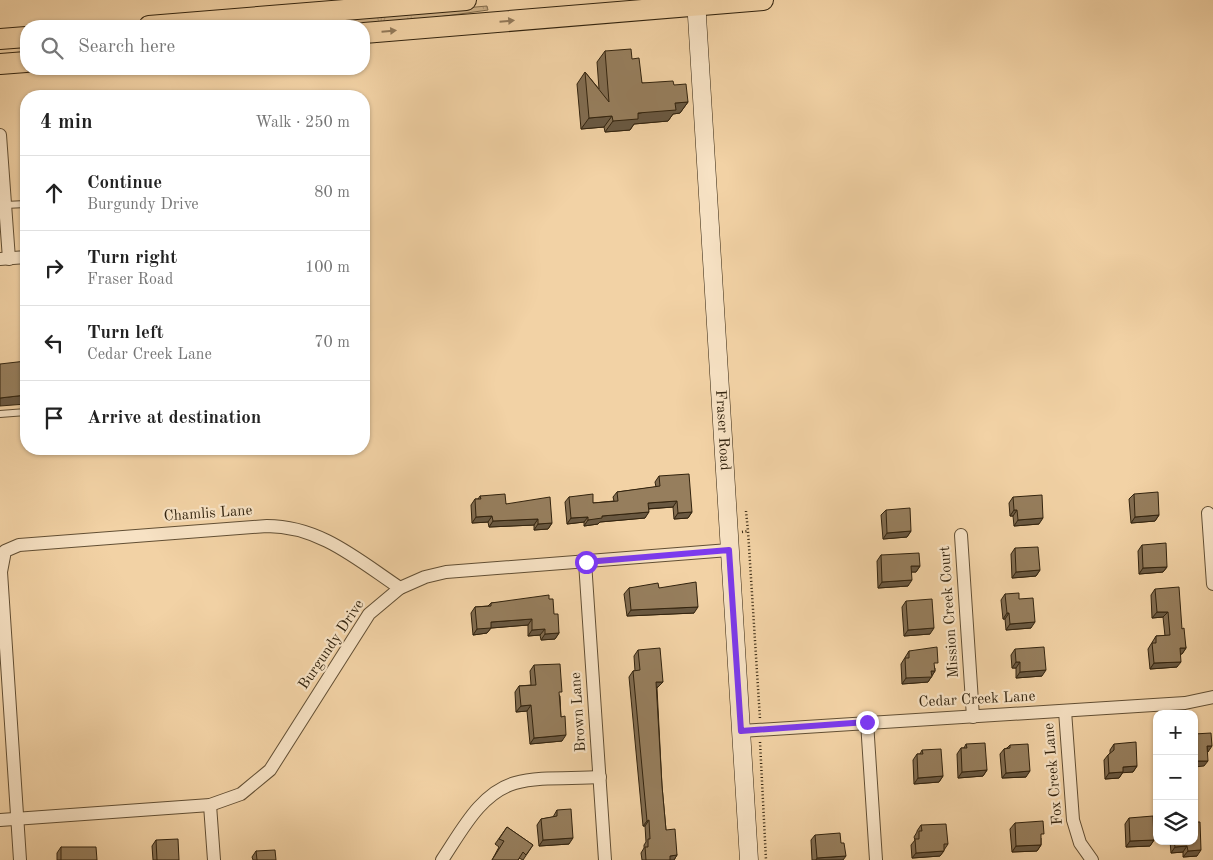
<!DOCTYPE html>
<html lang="en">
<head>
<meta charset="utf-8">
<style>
  body { margin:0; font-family:"Old Standard TT",serif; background:#f2f2f2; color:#222 }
  .controls { position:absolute; right:15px; bottom:15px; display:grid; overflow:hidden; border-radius:10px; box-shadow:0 1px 4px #0004 }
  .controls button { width:45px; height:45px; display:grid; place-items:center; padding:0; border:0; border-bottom:1px solid #e0e0e0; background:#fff; color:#222; font:25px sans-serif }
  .stop { position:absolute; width:15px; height:15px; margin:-11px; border:4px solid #7c3aed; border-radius:50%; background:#fff }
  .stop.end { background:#7c3aed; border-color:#fff; box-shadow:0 1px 5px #0008 }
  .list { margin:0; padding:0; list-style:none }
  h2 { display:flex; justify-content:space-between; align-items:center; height:65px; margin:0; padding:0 20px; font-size:21px }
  h2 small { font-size:16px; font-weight:400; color:#767676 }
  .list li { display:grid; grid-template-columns:32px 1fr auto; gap:15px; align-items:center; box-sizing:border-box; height:75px; padding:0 20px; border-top:1px solid #e0e0e0 }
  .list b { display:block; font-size:19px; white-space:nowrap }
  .list p { margin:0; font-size:16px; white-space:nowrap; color:#767676 }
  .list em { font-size:16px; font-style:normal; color:#767676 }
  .icon { flex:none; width:28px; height:28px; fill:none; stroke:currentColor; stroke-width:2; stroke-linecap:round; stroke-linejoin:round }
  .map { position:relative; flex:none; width:1213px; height:860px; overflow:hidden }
  .search { position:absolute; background:#fff; box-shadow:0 1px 4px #0004; left:20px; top:20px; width:350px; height:55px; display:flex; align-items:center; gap:12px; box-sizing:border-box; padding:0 18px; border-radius:20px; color:#767676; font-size:19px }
  .panel { position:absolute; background:#fff; box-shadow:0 1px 4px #0004; left:20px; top:90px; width:350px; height:365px; border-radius:20px }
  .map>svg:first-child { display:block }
  .grass { fill:url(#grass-tufts); stroke:#826c4c }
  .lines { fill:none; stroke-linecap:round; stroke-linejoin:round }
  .lane-casing { stroke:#624f34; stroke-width:8 }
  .street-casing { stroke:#624f34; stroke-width:14 }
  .secondary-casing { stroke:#32230e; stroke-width:19 }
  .primary-casing { stroke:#32230e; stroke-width:22 }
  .path { stroke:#32230e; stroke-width:2.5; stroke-dasharray:1 2.5; stroke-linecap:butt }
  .lane { stroke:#f7e2c4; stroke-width:6 }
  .street { stroke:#f7e2c4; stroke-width:12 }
  .secondary { stroke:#f7e2c4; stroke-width:18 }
  .primary { stroke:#f2d2a5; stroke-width:20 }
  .wall { fill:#816c50; stroke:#32230e }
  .shaded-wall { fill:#695841; stroke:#32230e }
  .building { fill:#967e5d; stroke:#32230e }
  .oneway { fill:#927a5a }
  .route { stroke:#7c3aed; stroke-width:6 }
  .labels { text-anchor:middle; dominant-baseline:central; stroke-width:4.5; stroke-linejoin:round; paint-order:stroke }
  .street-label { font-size:15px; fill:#32230e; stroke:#f7e2c4 }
</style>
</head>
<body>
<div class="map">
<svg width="1213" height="860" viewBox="0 0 1213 860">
  <defs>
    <pattern id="grass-tufts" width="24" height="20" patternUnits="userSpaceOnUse" patternTransform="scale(1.25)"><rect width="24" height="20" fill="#d1b48b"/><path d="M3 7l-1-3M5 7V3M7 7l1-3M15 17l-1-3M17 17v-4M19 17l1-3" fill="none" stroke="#b49a77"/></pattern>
  </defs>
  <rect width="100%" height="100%" fill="#f2d2a5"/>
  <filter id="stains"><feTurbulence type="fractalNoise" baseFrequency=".004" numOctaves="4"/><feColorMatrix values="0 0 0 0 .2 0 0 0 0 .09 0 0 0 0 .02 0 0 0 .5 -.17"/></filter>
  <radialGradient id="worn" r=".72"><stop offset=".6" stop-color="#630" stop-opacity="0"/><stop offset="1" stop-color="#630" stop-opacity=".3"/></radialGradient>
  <polygon class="grass" points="487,6 488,10 417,20 342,26 260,26"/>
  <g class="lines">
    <defs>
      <g id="lane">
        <polyline points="223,95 224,96"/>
        <polyline points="5,205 26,204"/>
        <polyline points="0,414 26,412"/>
      </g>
      <g id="street">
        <polyline points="0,135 9,259"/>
        <polyline points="0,259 26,257"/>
        <polyline points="1208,513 1213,584"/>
        <polyline points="961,535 973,717"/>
        <polyline points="585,562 605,860"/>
        <polyline points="1065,711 1073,820 1080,843 1092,860"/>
        <polyline points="867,722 876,860"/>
        <polyline points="741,731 1185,703 1213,697"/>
        <polyline points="210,805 214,860"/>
        <polyline points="0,820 210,805 241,794 270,770 369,614 400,588 425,577 446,572 729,550"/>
        <path d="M20 860 1 572 5 551 19 545 267 526C320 526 358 560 400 588"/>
        <path d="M442 860C461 832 480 793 515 783 539 776 574 779 600 777"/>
      </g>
      <g id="secondary">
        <path id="s1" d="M696 0 749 860"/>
      </g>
      <g id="primary">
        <polyline points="149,26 466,0"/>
        <polyline points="364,33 763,0"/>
        <polyline points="0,39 26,37"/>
        <polyline points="0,64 26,62"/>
      </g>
    </defs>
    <use href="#lane" class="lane-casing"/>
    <use href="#street" class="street-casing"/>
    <use href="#secondary" class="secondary-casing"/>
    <use href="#primary" class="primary-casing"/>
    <g class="path">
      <polyline points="746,511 748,531"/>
      <polyline points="742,532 748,531 760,719"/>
      <polyline points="760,742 766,860"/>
    </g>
    <use href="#lane" class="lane"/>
    <use href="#street" class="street"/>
    <use href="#secondary" class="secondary"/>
    <use href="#primary" class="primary"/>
  </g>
  <g class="wall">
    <polygon points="605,51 632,59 642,83 674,85 688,102 680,113 673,114 668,121 634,124 630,130 605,132 604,127 581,129 577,84 585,72 599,89 597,62"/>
    <polygon points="659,476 692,512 688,518 674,519 673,507 649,509 645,518 600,522 598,524 584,526 584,522 567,524 565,502 569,497 593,503 614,501 613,497 617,492 656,487 655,482"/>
    <polygon points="1134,494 1159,515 1155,521 1131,523 1129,499"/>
    <polygon points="480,496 506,504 552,523 548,529 534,530 534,525 489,527 488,522 472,523 471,505 475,499 478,499"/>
    <polygon points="1013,497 1039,524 1014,526 1013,516 1010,516 1009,503"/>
    <polygon points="886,510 911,531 907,537 883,539 881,515"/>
    <polygon points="1142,545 1167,567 1163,572 1139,574 1138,551"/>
    <polygon points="1015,548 1040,570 1036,576 1012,578 1011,554"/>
    <polygon points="881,555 920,566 916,572 911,572 908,586 878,588 877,561"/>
    <polygon points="629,588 659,588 694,613 627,616 624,594"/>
    <polygon points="1155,589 1182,629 1186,648 1182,654 1180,654 1177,667 1150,669 1148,649 1156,636 1165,636 1163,617 1152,618 1151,595"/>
    <polygon points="1005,594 1019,599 1031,628 1006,630 1005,619 1003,619 1001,600"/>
    <polygon points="549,599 559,633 555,639 541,640 540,635 528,636 528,625 491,628 487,633 473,635 471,613 475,607 488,606 491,603"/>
    <polygon points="906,601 930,634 904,636 902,607"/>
    <polygon points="1015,649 1042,676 1016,678 1016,668 1012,668 1011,655"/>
    <polygon points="638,650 663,682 657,688 662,786 666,830 677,855 674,860 642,860 641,853 644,848 644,845 646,842 645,826 643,826 629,677 633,671 635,671 634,656"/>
    <polygon points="909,651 935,668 935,671 928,682 902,684 901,664"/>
    <polygon points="534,665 560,696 562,741 530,744 527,711 516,712 515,692 519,686 531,685 530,671"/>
    <polygon points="966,744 987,770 983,776 958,778 957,754 961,748 964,748"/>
    <polygon points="1114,744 1137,766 1133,772 1123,772 1119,778 1105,779 1104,760 1108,755 1110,753 1110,750"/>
    <polygon points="1010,745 1026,777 1002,778 1000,754 1004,749 1007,748"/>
    <polygon points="922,750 943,776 939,782 914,784 913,760 917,754 920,754"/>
    <polygon points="557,810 569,844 539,846 537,825 541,819 553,817"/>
    <polygon points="1129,818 1154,840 1150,846 1126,847 1125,824"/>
    <polygon points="1015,823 1041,838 1041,845 1037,851 1012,852 1010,829"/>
    <polygon points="921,825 948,844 940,856 912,858 911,845 915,840 914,837 917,832 917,831"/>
    <polygon points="507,827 533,845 523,860 519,858 518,860 492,860 499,847 495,844"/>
    <polygon points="815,835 843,860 812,860 811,840"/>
    <polygon points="156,840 179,860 153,860 152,846"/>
    <polygon points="1170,841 1194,841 1197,856 1183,857 1183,852 1171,853"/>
    <polygon points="61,847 97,860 57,860 57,853"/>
    <polygon points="256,851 276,860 253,860 252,857"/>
  </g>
  <g class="shaded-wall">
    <polygon points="688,102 680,113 673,114 668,121 634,124 630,130 605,132 613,121 675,103"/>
    <polygon points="612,116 604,127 581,129 589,118"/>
    <polygon points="26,395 26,404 0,406 0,398"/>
    <polygon points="677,501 673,507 644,509 648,503"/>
    <polygon points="1014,510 1017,510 1013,516 1010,516"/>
    <polygon points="649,512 645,518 600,522 598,524 584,526 588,520 602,516"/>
    <polygon points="692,512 688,518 674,519 678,513"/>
    <polygon points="1159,515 1155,521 1131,523 1135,517"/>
    <polygon points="492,516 488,522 472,523 476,517"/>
    <polygon points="588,517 584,522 567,524 571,518"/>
    <polygon points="1043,518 1039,524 1014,526 1018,520"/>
    <polygon points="538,519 534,525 489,527 493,521"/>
    <polygon points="552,523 548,529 534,530 538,524"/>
    <polygon points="911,531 907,537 883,539 887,533"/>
    <polygon points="911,566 920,566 916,572 907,572"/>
    <polygon points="1167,567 1163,572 1139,574 1143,568"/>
    <polygon points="1040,570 1036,576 1012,578 1016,572"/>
    <polygon points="912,580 908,586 878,588 882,582"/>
    <polygon points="698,607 694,613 627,616 631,610"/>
    <polygon points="1157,612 1168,612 1163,617 1152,618"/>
    <polygon points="1007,613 1009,613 1005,619 1003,619"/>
    <polygon points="532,619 528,625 491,628 487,633 473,635 477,629 491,622"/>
    <polygon points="1035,622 1031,628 1006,630 1010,624"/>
    <polygon points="934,628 930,634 904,636 908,630"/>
    <polygon points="545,629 540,635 528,636 532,630"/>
    <polygon points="559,633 555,639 541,640 545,634"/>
    <polygon points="1180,648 1186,648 1182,654 1176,654"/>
    <polygon points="1016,662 1020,662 1016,668 1012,668"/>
    <polygon points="1181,662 1177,667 1150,669 1154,663"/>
    <polygon points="1046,670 1042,676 1016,678 1020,672"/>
    <polygon points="931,671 935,671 928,682 902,684 906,678"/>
    <polygon points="656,682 663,682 658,687 652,688"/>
    <polygon points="531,705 527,711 516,712 521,706"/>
    <polygon points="566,735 562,741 530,744 534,738"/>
    <polygon points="1207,746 1212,746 1208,752"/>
    <polygon points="1194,761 1208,761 1204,766 1194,767"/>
    <polygon points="1137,766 1133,772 1119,773 1123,767"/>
    <polygon points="987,770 983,776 958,778 962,772"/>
    <polygon points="1030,771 1026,777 1002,778 1006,773"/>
    <polygon points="1123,772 1119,778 1105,779 1109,773"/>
    <polygon points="943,776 939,782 914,784 918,778"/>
    <polygon points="649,820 645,826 643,826 647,821"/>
    <polygon points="573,838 569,844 539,846 543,840"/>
    <polygon points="1154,840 1150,846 1126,847 1130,841"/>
    <polygon points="1041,845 1037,851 1012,852 1016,846"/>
    <polygon points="1187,846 1183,852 1171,853 1175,847"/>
    <polygon points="1201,850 1197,856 1183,857 1188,851"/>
    <polygon points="944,851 940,856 912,858 916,853"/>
    <polygon points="677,855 674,860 667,860 670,856"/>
    <polygon points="846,856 843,860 816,860 817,858"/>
  </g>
  <g class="building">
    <polygon points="631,49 632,59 639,58 642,83 673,81 674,85 686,84 688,102 675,103 676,110 638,113 638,119 613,121 612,116 589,118 585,72 609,102 605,51"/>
    <polygon points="26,361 26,395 0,398 0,364"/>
    <polygon points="689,474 692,512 678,513 677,501 648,503 649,512 602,516 602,518 588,520 588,517 571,518 569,497 593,494 593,503 618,501 617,492 660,486 659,476"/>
    <polygon points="1158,492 1159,515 1135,517 1134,494"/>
    <polygon points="505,494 506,504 550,497 552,523 538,524 538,519 493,521 492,516 476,517 475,499 481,499 480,496"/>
    <polygon points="1042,495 1043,518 1018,520 1017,510 1014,510 1013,497"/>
    <polygon points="910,508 911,531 887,533 886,510"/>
    <polygon points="1166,543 1167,567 1143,568 1142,545"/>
    <polygon points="1038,547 1040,570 1016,572 1015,548"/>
    <polygon points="919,553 920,566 911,566 912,580 882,582 881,555"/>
    <polygon points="696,582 698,607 631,610 629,588 658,583 659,588"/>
    <polygon points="1179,587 1182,629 1184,628 1186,648 1180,648 1181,662 1154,663 1152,643 1156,643 1156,636 1170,635 1168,612 1157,612 1155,589"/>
    <polygon points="1019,593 1019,599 1033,598 1035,622 1010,624 1009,613 1007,613 1005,594"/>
    <polygon points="549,595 549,599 553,599 554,614 558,614 559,633 545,634 545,629 532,630 532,619 491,622 491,628 477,629 475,607 491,606 491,603"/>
    <polygon points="932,599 934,628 908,630 906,601"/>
    <polygon points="937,647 938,663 934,663 935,671 931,671 932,677 906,678 905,658 909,658 909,651"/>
    <polygon points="1044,647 1046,670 1020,672 1020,662 1016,662 1015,649"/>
    <polygon points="660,648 663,682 656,682 662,786 666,830 675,829 677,855 670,856 670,860 646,860 645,847 648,847 648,839 650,839 649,820 647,821 633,671 640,670 638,650"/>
    <polygon points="560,664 562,692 559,692 561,717 565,716 566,735 534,738 531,705 521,706 519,686 536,685 534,665"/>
    <polygon points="1211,733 1212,746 1207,746 1208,761 1194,761 1194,734"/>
    <polygon points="1136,742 1137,766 1123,767 1123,772 1109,773 1108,755 1114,750 1114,744"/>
    <polygon points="985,743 987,770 962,772 961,748 967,748 966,744"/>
    <polygon points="1028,744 1030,771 1006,773 1004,749 1010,748 1010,745"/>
    <polygon points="941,749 943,776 918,778 917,754 923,754 922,750"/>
    <polygon points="571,809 573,838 543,840 541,819 557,816 557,810"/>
    <polygon points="1153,816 1154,840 1130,841 1129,818"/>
    <polygon points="1043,821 1044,834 1041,834 1041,845 1016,846 1015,823"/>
    <polygon points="1194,822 1200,822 1201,850 1188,851 1187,846 1175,847 1174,841 1194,841"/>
    <polygon points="946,824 948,844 944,844 944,851 916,853 915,839 919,839 919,831 922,831 921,825"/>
    <polygon points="507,827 533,845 526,855 523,852 518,860 492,860 504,841 499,839"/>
    <polygon points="840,833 841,843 844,843 846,856 817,858 815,835"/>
    <polygon points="178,839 179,860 157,860 156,840"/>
    <polygon points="61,847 96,847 97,860 61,860"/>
    <polygon points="275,850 276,860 257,860 256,851"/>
  </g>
  <defs><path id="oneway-solid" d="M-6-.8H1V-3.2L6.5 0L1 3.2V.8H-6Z" transform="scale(1.25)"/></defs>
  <g class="oneway">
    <use href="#oneway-solid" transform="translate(507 21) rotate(-5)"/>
    <use href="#oneway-solid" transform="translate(389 31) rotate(-5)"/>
  </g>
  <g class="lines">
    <polyline class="route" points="586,562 729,550 741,731 867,722"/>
  </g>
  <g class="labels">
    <g class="street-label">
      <text stroke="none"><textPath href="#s1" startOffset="431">Fraser Road</textPath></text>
      <text transform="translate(208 514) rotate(-4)">Chamlis Lane</text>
      <text transform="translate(950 612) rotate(-94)">Mission Creek Court</text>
      <text transform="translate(332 645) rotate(-56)">Burgundy Drive</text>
      <text transform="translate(977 700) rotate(-3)">Cedar Creek Lane</text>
      <text transform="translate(579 712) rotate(-94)">Brown Lane</text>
      <text transform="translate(1054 774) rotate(-95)">Fox Creek Lane</text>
    </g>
  </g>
  <rect width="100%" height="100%" filter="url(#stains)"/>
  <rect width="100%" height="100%" fill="url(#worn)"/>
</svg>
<div class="controls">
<button>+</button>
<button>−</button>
<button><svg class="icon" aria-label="layers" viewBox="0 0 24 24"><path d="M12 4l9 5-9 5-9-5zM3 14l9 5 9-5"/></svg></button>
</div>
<div class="stop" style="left:586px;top:562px"></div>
<div class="stop end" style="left:867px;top:722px"></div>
<div class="search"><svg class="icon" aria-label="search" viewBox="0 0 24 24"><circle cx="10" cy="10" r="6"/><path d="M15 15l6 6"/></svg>Search here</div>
<section class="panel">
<h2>4 min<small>Walk · 250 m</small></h2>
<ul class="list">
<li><svg class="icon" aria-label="ahead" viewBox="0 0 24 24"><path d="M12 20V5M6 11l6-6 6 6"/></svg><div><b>Continue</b><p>Burgundy Drive</p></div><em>80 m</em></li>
<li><svg class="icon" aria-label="right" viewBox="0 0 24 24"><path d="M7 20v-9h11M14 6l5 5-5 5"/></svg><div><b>Turn right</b><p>Fraser Road</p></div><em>100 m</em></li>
<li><svg class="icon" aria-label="left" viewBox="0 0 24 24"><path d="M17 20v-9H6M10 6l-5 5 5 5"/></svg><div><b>Turn left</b><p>Cedar Creek Lane</p></div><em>70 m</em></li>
<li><svg class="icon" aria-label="arrive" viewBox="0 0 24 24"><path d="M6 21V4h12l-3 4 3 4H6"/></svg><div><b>Arrive at destination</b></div></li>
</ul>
</section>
</div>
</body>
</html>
